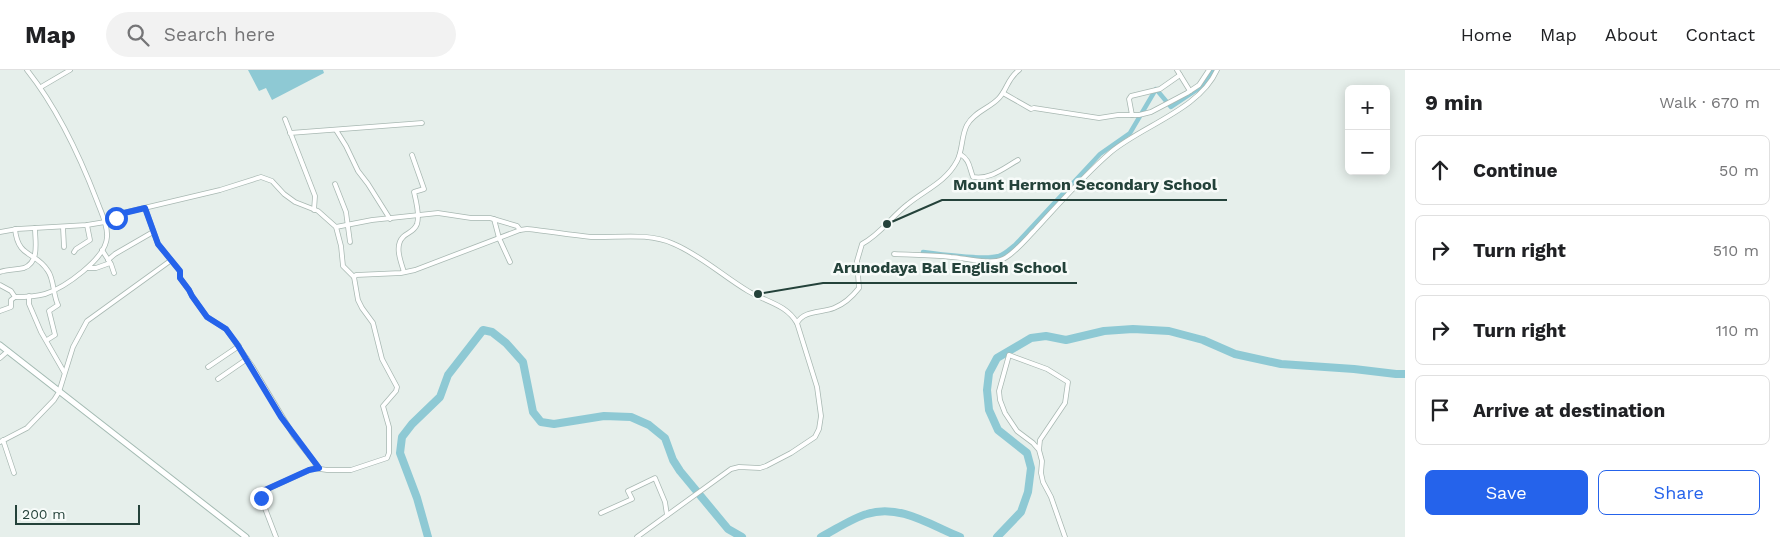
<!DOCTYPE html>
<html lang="en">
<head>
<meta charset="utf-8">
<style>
  body { margin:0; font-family:"Work Sans",sans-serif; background:#f2f2f2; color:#202124 }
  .controls { position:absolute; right:15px; top:15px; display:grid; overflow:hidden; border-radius:8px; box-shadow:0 2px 12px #0003 }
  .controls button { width:45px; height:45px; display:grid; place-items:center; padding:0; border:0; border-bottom:1px solid #e0e0e0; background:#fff; color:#202124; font:25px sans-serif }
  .scale { position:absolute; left:15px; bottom:12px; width:125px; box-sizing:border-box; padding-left:5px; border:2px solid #24423a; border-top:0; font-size:14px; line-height:18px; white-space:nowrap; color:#24423a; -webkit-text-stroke:4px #f7fbf9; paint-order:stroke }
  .stop { position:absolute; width:15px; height:15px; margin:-11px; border:4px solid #2563eb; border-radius:50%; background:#fff }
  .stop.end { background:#2563eb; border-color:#fff; box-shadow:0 1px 5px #0008 }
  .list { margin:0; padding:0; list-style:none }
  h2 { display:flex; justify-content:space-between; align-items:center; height:65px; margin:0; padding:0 20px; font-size:21px }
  h2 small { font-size:16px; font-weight:400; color:#757577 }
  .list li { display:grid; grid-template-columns:32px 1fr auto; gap:15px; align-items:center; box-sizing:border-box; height:70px; margin:0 10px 10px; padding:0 10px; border:1px solid #e0e0e0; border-radius:8px }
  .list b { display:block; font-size:19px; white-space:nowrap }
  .list em { font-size:16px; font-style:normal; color:#757577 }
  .actions { display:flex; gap:10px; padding:15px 20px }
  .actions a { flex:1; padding:11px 0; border:1px solid #2563eb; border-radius:8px; text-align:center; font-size:18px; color:#2563eb }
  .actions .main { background:#2563eb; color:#fff }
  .icon { flex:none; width:28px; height:28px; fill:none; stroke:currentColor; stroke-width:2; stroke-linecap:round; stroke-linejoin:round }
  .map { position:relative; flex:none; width:1405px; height:467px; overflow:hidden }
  header { display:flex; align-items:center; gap:30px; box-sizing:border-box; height:70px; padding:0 25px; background:#fff; border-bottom:1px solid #e0e0e0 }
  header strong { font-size:24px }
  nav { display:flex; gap:28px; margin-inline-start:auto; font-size:18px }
  .search { width:350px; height:45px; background:#f2f2f2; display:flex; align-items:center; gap:12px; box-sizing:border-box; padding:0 18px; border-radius:28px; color:#757577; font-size:19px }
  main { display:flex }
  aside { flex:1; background:#fff }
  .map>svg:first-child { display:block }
  .water { fill:#8ec9d4 }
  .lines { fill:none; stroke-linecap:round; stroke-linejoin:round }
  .canal { stroke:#8ec9d4; stroke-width:4.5 }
  .river { stroke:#8ec9d4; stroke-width:8 }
  .street-casing { stroke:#a8b8b2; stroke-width:5.5 }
  .secondary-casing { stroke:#a4bbb3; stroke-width:7 }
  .street { stroke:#fff; stroke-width:4 }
  .secondary { stroke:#fff; stroke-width:5 }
  .route { stroke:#2563eb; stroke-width:6 }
  .leader { fill:none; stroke:#24423a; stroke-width:2 }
  .callout-dot { fill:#24423a; stroke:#f7fbf9; stroke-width:2 }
  .callout-label { font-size:16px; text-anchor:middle; font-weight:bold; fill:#24423a; stroke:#f7fbf9; stroke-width:5; stroke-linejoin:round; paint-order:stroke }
</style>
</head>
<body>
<header>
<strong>Map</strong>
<div class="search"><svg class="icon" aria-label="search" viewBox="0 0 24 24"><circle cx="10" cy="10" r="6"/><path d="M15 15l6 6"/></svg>Search here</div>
<nav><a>Home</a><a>Map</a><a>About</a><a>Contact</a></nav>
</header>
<main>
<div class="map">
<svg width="1405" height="467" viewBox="0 0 1405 467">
  <rect width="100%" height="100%" fill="#e6efeb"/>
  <polygon class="water" points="248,0 323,0 324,3 272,30 266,18 259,21"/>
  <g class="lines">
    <path class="canal" d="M923 182C938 184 986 190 999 186 1005 184 1010 179 1015 175L1100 84 1130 63 1156 19 1171 37 1204 15 1213 0"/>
    <g class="river">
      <polyline points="428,467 417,428 400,383 402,367 412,354 440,327 448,305 483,260 492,262 506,273 523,292 533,342 541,352 554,354 604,346 631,347 649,355 665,368 673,390 680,401 728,459 742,467"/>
      <path d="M821 467C835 460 852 448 867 444 899 433 932 456 960 467"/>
      <polyline points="997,467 1021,442 1028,422 1031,398 1027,383 998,360 989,340 987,320 989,303 997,288 1031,268 1046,266 1066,270 1104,261 1133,259 1169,261 1203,270 1235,284 1281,294 1354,299 1396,304 1405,304"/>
    </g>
    <defs>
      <g id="street">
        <polyline points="1177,0 1190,21"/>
        <polyline points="41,17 70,0"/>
        <polyline points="1003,23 1031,39 1034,38 1099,48 1118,45 1139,45 1151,42 1187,23 1199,15 1209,0"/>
        <polyline points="1132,45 1129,29 1131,26 1160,19 1180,5"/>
        <polyline points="285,49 315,126 314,140"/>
        <polyline points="336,60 346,76 358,101 368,114 390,149"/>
        <polyline points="290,63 422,53"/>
        <path d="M960 84C970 90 969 97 973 107 990 110 1004 98 1018 90"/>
        <polyline points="335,114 346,142 350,172"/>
        <polyline points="145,138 158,174 180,201 180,208 189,220 192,226 207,247 226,259 252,296 294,366 319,398"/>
        <polyline points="494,149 499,168 510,192"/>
        <polyline points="63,157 64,177"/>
        <path d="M336 157 372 150 438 143 471 148H490L517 156 520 160 527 159C548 161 569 165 591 167 618 168 648 162 674 174 700 185 723 206 748 221 766 232 786 234 797 253L817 317 821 346 819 359 815 367 791 383 766 396 760 398 739 397 731 399 637 467"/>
        <path d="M15 159C18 189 36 181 48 201 54 209 53 225 58 235L49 241 55 265 47 270"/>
        <polyline points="0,162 17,159 87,155 111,151 123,143 220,120 261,107 272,111 284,124 295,132 318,141 336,157 341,176 343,196 354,207 358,230 362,238 373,253 382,289 397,317 396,321 383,336 389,357 389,383 387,388 351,400 327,400 314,398 265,420 262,423 261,428 276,467"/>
        <polyline points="102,180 111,194 114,203"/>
        <polyline points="74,182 76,179 90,170 87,155"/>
        <path d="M894 184C913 185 932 185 951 187 965 188 990 195 1003 189 1013 185 1026 169 1034 161 1059 134 1083 106 1111 82 1142 56 1200 39 1217 0"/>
        <polyline points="108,190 115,184 153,162"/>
        <polyline points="88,198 96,198 110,193"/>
        <path d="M0 202C8 199 16 200 24 198 40 192 35 171 35 158"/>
        <path d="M404 202C401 192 394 176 403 167 408 162 414 162 417 154 420 145 416 131 414 122L424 119 412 85"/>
        <polyline points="354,207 356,205 401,203 415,200 520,160"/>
        <path d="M0 215 11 221 15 227C25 227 35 227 45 224 64 218 106 189 107 167 108 155 101 142 97 131 79 84 58 39 27 0"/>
        <polyline points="29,226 29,234 41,262 64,302"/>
        <polyline points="0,241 11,237 11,230 15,227"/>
        <path d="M797 253C804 240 822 243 834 238 844 234 852 227 859 218L857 191 862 174C881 164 891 147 908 134 925 120 946 112 957 91 963 80 961 66 967 55 974 42 990 38 999 28 1008 18 1007 9 1019 0"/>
        <polyline points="0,288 8,281"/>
        <polyline points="208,297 239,276"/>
        <polyline points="218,309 247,289"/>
        <polyline points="3,370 14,403"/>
        <polyline points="0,372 27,358 54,330 59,322 73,277 87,251 170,191"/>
        <polyline points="1039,380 1040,370 1065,333 1068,312 1047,299 1009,285 999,321 1000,330 1005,343 1017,361 1033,373 1039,380 1042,391 1041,403 1043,412 1051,427 1065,467"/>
        <polyline points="601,443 632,429 628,421 655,408 665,432 667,445"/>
      </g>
      <polyline id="secondary" points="0,275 246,467"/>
    </defs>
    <use href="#street" class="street-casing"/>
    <use href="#secondary" class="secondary-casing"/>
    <use href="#street" class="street"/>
    <use href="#secondary" class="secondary"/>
  </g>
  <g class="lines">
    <polyline class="route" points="116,148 124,143 145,138 158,174 180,201 180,208 189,220 192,226 207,247 226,259 237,274 281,347 319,398 309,400 265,420 262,423 261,428"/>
  </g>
  <path class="leader" d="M887 154L942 130H1227M758 224L823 213H1077"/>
  <g class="callout-dot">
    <circle cx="887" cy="154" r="5"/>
    <circle cx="758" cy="224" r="5"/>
  </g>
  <g class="callout-label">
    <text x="1085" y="120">Mount Hermon Secondary School</text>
    <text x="950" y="203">Arunodaya Bal English School</text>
  </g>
</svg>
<div class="controls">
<button>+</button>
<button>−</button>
</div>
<div class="scale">200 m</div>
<div class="stop" style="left:116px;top:148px"></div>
<div class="stop end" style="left:261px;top:428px"></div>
</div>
<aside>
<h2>9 min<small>Walk · 670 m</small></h2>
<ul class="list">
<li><svg class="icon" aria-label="ahead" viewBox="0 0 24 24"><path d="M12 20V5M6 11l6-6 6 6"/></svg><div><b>Continue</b></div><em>50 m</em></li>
<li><svg class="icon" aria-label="right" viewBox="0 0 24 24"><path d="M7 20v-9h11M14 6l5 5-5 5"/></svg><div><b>Turn right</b></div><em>510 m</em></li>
<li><svg class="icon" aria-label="right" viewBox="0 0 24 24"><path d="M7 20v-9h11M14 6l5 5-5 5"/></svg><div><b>Turn right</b></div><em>110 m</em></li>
<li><svg class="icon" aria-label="arrive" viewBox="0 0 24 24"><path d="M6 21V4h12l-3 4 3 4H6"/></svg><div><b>Arrive at destination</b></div></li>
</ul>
<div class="actions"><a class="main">Save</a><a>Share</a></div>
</aside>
</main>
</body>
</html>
